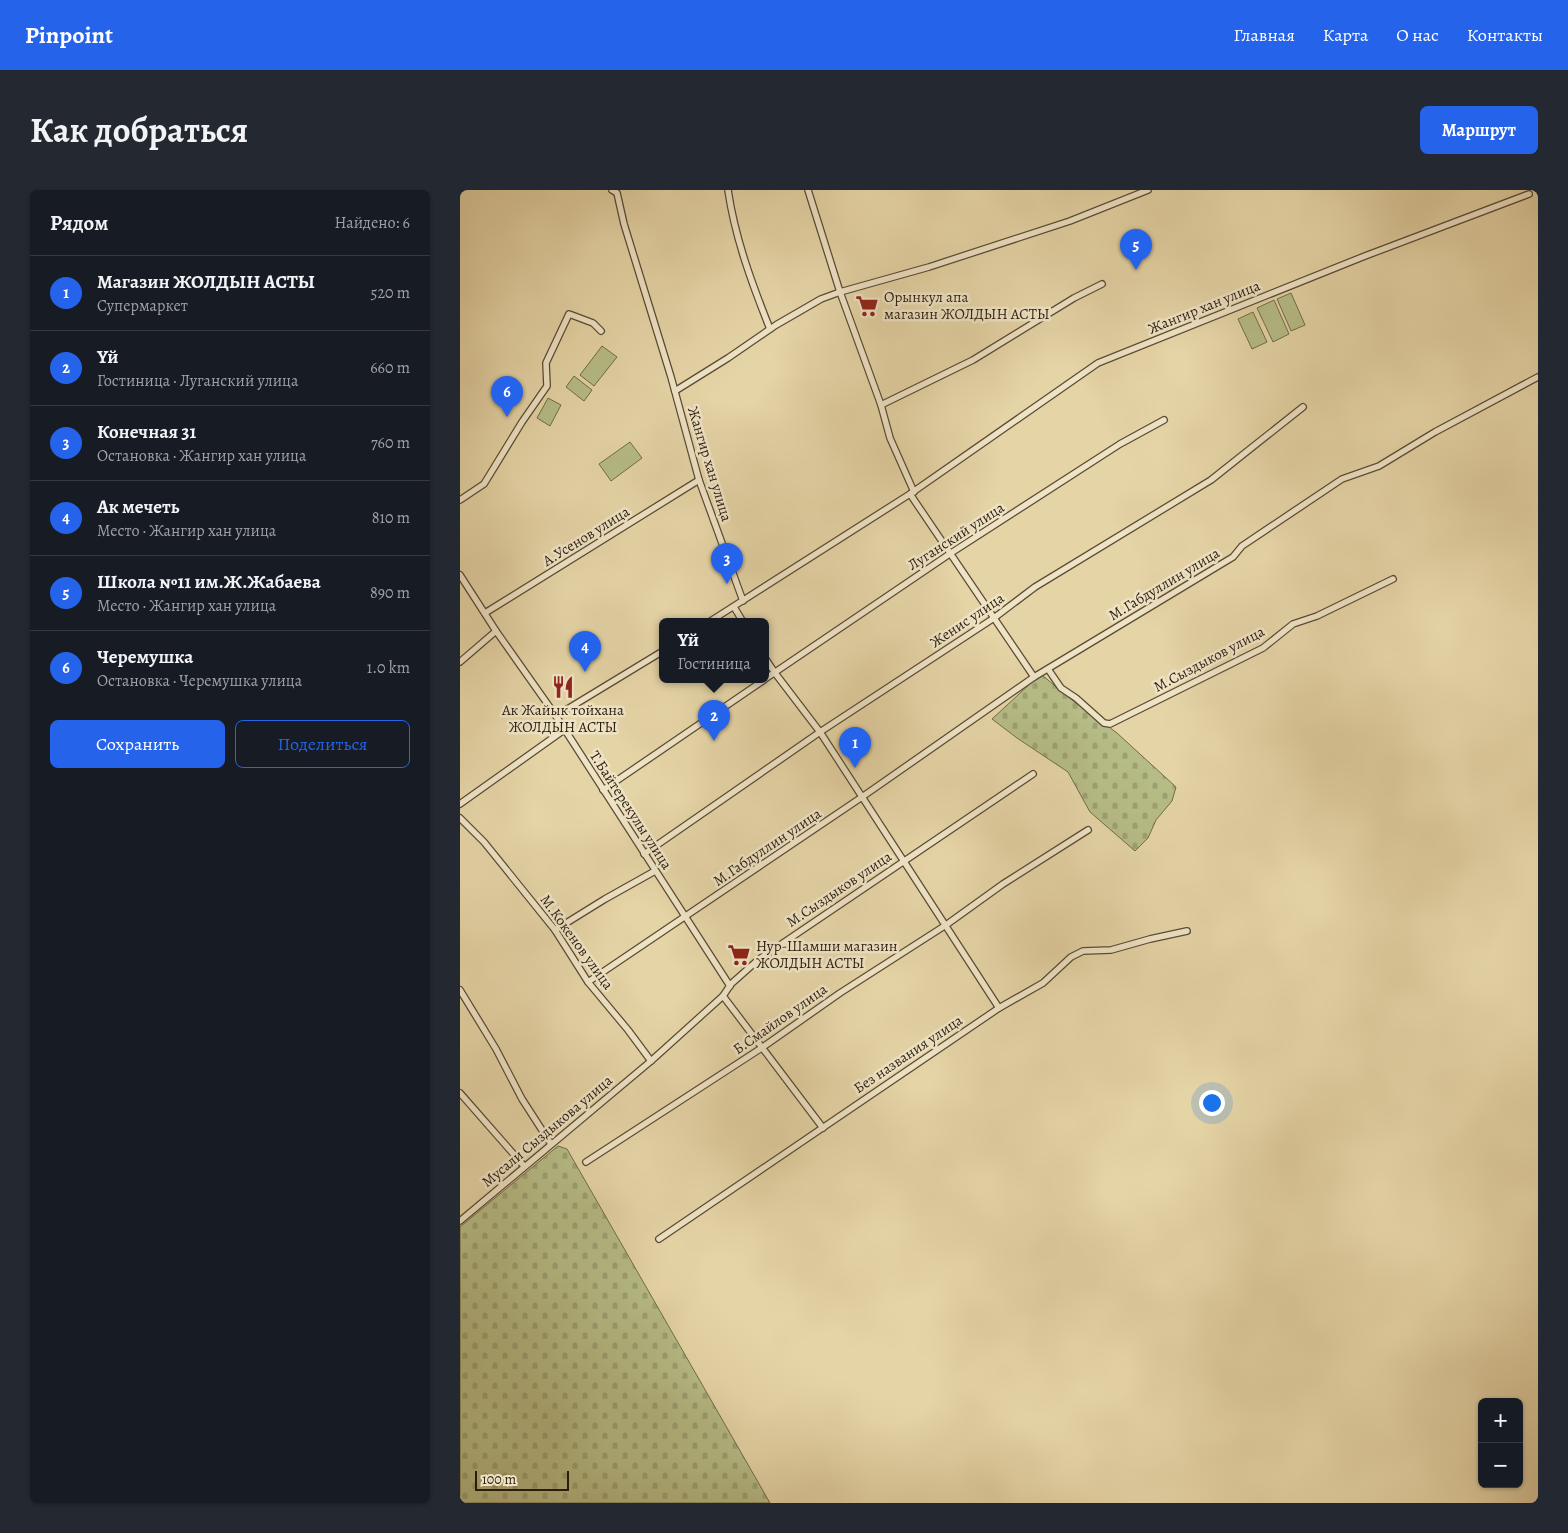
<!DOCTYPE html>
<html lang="ru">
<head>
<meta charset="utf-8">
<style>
  body { margin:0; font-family:Alegreya,serif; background:#242831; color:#f1f3f6 }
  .controls { position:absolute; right:15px; bottom:15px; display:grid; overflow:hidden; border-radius:8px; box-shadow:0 1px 4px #0004 }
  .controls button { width:45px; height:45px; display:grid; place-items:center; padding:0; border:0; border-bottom:1px solid #363941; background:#171b24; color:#f1f3f6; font:25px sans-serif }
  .scale { position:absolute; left:15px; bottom:12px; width:94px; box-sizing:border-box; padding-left:5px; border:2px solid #2b1d0e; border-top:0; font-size:14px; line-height:18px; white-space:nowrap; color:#2b1d0e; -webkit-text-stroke:4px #eee3c5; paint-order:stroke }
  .you { position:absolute; left:751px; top:912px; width:18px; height:18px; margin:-12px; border:4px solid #fff; border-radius:50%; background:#1a73e8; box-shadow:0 0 0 8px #1a73e833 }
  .badge { display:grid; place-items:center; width:32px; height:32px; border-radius:50%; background:#2563eb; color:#fff; font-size:16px; font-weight:700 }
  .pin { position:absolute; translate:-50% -41px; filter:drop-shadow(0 1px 2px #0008) }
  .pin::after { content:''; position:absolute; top:26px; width:18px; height:15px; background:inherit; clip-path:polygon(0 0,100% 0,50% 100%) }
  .popup { position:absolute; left:199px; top:428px; width:110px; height:65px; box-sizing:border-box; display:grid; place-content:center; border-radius:8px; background:#171b24; filter:drop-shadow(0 1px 4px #0005); font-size:16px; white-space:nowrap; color:#9ea1a6 }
  .popup b { font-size:19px; color:#f1f3f6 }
  .popup::after { content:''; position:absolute; left:50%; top:100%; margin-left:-10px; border:10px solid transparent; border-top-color:#171b24 }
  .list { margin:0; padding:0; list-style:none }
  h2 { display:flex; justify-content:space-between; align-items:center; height:65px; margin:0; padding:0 20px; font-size:21px }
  h2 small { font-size:16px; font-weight:400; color:#9ea1a6 }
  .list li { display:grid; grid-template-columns:32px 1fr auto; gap:15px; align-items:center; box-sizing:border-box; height:75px; padding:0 20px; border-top:1px solid #363941 }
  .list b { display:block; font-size:19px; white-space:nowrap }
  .list p { margin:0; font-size:16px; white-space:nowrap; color:#9ea1a6 }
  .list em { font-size:16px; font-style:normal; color:#9ea1a6 }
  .actions { display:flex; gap:10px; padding:15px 20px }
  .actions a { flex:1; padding:11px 0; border:1px solid #2563eb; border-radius:8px; text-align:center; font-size:18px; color:#2563eb }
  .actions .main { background:#2563eb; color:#fff }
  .map { position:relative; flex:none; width:1078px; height:1313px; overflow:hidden; border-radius:8px }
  header { display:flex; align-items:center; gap:30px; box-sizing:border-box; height:70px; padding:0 25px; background:#2563eb; color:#fff }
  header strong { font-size:24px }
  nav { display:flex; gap:28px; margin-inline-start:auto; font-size:18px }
  .intro { display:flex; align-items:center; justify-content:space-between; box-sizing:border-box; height:120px; padding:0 30px }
  h1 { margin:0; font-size:35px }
  .button { padding:12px 22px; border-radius:8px; background:#2563eb; color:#fff; font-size:18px; font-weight:700 }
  main { display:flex; gap:30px; padding:0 30px }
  aside { flex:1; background:#171b24; border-radius:8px; box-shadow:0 1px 4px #0004 }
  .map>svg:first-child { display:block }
  .green { fill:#b6bc86; stroke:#706c4a }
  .cemetery { fill:url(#cemetery-stones); stroke:#706c4a }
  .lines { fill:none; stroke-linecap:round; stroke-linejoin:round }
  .minor-casing { stroke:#5a4b34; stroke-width:8 }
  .minor { stroke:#eee3c5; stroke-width:5.5 }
  .labels { text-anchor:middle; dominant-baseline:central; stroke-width:5; stroke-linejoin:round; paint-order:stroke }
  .poi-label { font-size:15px; fill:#2b1d0e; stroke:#eee3c5; text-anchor:start }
  .street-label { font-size:15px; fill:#2b1d0e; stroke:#eee3c5 }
</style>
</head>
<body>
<header>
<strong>Pinpoint</strong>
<nav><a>Главная</a><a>Карта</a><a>О нас</a><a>Контакты</a></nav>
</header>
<div class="intro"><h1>Как добраться</h1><a class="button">Маршрут</a></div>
<main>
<aside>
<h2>Рядом<small>Найдено: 6</small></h2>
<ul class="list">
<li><span class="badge">1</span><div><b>Магазин ЖОЛДЫН АСТЫ</b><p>Супермаркет</p></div><em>520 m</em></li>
<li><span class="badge">2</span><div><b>Үй</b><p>Гостиница · Луганский улица</p></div><em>660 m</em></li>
<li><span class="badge">3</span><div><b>Конечная 31</b><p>Остановка · Жангир хан улица</p></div><em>760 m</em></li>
<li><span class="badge">4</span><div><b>Ак мечеть</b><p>Место · Жангир хан улица</p></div><em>810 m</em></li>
<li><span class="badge">5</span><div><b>Школа №11 им.Ж.Жабаева</b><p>Место · Жангир хан улица</p></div><em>890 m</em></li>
<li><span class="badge">6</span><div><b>Черемушка</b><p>Остановка · Черемушка улица</p></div><em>1.0 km</em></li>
</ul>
<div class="actions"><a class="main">Сохранить</a><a>Поделиться</a></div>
</aside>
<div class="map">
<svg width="1078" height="1313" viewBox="0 0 1078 1313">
  <defs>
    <pattern id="cemetery-stones" width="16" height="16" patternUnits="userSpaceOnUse" patternTransform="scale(1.25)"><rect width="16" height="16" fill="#b6bc86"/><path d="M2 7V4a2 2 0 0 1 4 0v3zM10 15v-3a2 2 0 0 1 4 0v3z" fill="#9da172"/></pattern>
  </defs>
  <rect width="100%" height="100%" fill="#e5d4a6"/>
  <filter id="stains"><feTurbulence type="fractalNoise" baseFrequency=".004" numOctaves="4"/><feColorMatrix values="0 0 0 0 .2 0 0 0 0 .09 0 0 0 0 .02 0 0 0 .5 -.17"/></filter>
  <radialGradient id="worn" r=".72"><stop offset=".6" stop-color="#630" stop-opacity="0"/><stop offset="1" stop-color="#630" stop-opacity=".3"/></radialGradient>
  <g class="green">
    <polygon points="831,103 845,135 831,141 817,109"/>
    <polygon points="814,110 829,144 813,152 797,118"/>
    <polygon points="793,122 807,152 792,159 778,129"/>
    <polygon points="142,156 157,167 134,196 120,185"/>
    <polygon points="114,186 132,200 124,211 106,197"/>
    <polygon points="88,208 101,215 90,236 77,228"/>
    <polygon points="170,252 182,268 151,291 139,274"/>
  </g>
  <g class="cemetery">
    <polygon points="582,485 612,510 657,543 716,597 712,611 696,630 688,648 675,661 630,622 608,582 557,548 532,529 572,492"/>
    <polygon points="98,956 107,959 310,1313 0,1313 0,1037"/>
  </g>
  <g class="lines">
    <defs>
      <g id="minor">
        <polyline points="152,0 157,3 164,34 211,187 239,290 283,411"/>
        <path d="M268 0C275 48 292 94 310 139"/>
        <polyline points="348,0 380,102 421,215 430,248 454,302"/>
        <polyline points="215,201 268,168 316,135 361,109 380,102 469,77 610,31 688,0"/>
        <polyline points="421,215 513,170 614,108 642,94"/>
        <polyline points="450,304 574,487"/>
        <polyline points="0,310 24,294 62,232 87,196 86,173 109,124 133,133 141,141"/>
        <polyline points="0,385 36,441 96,526 270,796"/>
        <polyline points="274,417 283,432"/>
        <polyline points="25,423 239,290"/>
        <polyline points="249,432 450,304 638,173 905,66 1069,4"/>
        <polyline points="305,468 315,483 360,542 539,818"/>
        <polyline points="0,472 36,441"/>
        <polyline points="588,479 601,498 616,508 644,533 650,534 803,458 833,434 857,426 933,389"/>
        <polyline points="305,489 491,363 660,254 704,230"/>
        <polyline points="96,526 203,461"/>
        <polyline points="143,600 304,490"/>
        <polyline points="0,614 104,540"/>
        <polyline points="0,628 24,652 95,740 128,792 168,840 191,871"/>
        <polyline points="184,664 360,542 534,428 575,397 751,290 843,217"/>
        <polyline points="95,740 145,709 195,681"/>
        <polyline points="128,792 402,607 574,487 773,367 782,356 882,289 919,276 975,242 1078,187"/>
        <polyline points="0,800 36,859 62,909 91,954"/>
        <polyline points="263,806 363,938"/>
        <polyline points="0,903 64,976"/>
        <polyline points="126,972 303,857 380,803 486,735 543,694 628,640"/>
        <polyline points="0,1031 191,871 263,806 271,794 298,770 573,584"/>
        <polyline points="199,1049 539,818 583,793 611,767 623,761 651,760 690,749 727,741"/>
      </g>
    </defs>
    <use href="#minor" class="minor-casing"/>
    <use href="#minor" class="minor"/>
  </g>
  <defs>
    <symbol id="supermarket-bare" viewBox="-9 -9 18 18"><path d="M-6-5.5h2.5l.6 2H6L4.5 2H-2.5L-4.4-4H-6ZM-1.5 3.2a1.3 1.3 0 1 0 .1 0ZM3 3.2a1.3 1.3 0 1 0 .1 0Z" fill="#8f2418" stroke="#eee3c5" stroke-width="2.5" paint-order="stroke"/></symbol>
    <symbol id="restaurant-bare" viewBox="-9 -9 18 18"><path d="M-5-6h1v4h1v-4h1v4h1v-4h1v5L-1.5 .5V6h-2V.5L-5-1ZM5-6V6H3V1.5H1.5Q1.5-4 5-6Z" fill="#8f2418" stroke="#eee3c5" stroke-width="2.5" paint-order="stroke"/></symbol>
  </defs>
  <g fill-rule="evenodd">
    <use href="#supermarket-bare" x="391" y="100" width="32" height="32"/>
    <use href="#restaurant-bare" x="87" y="481" width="32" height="32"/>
    <use href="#supermarket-bare" x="263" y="749" width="32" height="32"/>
  </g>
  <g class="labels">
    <g class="poi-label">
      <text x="424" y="107">Орынкул апа<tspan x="424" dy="17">магазин ЖОЛДЫН АСТЫ</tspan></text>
      <text x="103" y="520" text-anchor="middle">Ак Жайык тойхана<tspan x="103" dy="17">ЖОЛДЫН АСТЫ</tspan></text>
      <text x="296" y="756">Нур-Шамши магазин<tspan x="296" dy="17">ЖОЛДЫН АСТЫ</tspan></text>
    </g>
    <g class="street-label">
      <text transform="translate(744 117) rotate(-22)">Жангир хан улица</text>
      <text transform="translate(250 274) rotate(73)">Жангир хан улица</text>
      <text transform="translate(126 346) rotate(-32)">А.Усенов улица</text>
      <text transform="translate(496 346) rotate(-33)">Луганский улица</text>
      <text transform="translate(704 394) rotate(-31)">М.Габдуллин улица</text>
      <text transform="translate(507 430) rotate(-34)">Женис улица</text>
      <text transform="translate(749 469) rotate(-28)">М.Сыздыков улица</text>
      <text transform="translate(171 620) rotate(57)">Т.Байтерекулы улица</text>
      <text transform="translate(307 657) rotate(-34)">М.Габдуллин улица</text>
      <text transform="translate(379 699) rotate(-34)">М.Сыздыков улица</text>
      <text transform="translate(117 752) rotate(54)">М.Кокенов улица</text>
      <text transform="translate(320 829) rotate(-35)">Б.Смайлов улица</text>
      <text transform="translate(448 864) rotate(-34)">Без названия улица</text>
      <text transform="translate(87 941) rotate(-40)">Мусали Сыздыкова улица</text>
    </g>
  </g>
  <rect width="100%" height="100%" filter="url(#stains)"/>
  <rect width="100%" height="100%" fill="url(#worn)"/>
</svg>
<div class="controls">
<button>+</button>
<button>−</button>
</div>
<div class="scale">100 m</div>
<div class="you"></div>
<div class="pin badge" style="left:395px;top:578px">1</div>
<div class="pin badge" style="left:254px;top:551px">2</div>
<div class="popup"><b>Үй</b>Гостиница</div>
<div class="pin badge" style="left:267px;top:394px">3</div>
<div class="pin badge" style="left:125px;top:482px">4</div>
<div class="pin badge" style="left:676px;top:80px">5</div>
<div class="pin badge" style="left:47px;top:227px">6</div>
</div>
</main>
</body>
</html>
